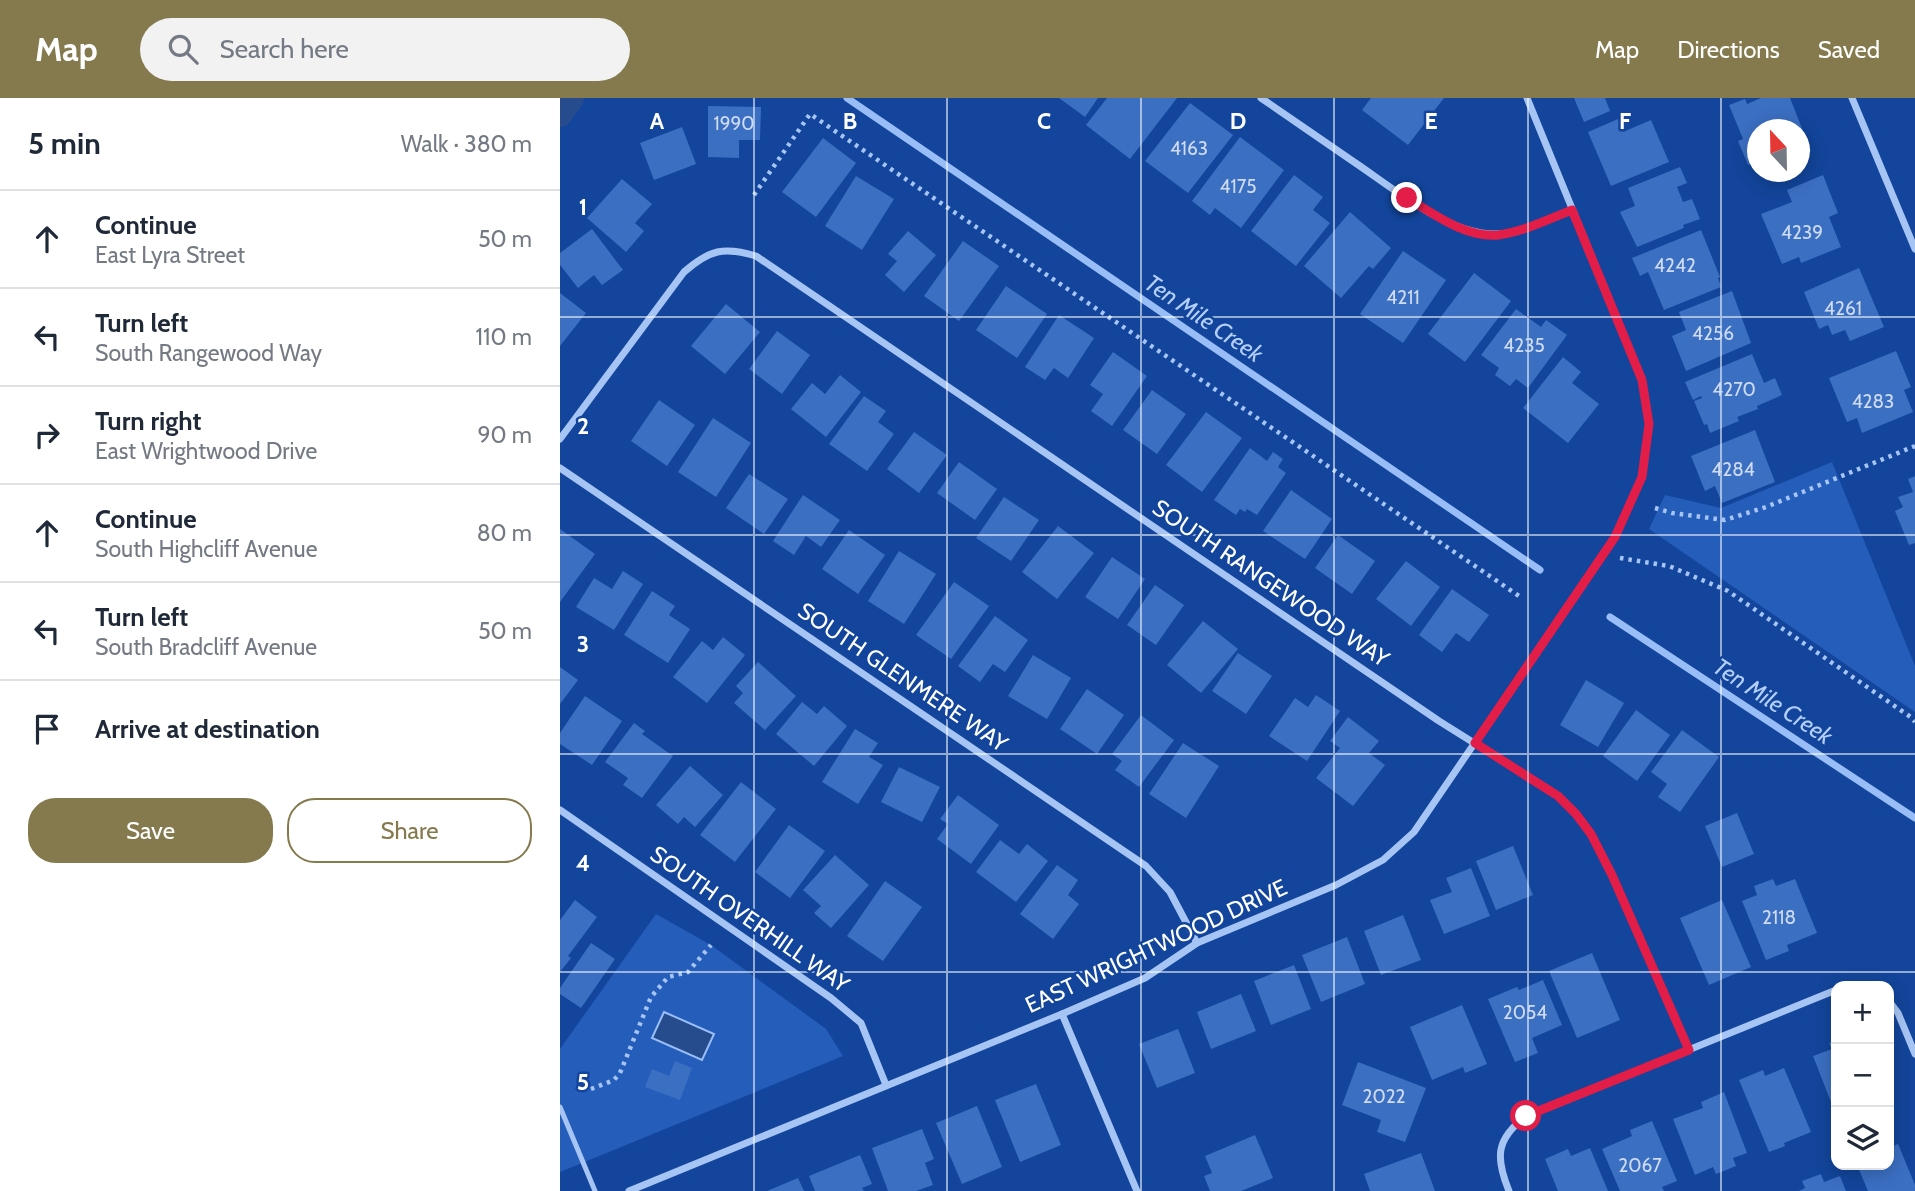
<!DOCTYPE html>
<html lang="en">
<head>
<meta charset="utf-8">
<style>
  body { margin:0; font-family:Cabin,sans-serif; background:#f2f2f3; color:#1f2937 }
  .controls { position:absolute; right:21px; bottom:21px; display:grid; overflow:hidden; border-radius:14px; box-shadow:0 4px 18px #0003 }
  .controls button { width:63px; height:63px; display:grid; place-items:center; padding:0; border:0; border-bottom:2px solid #e0e1e3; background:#fff; color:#1f2937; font:35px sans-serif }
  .compass { position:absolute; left:1187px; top:21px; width:63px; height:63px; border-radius:50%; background:#fff; box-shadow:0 4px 18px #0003; rotate:338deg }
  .stop { position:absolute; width:21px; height:21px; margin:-16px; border:5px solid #e11d48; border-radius:50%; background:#fff }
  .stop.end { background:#e11d48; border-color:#fff; box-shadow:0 2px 7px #0008 }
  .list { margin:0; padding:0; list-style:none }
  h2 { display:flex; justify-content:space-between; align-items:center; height:91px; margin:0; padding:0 28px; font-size:30px }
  h2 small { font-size:23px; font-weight:400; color:#747a83 }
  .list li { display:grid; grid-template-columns:46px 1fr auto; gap:21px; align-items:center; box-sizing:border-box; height:98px; padding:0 28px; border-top:2px solid #e0e1e3 }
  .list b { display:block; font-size:26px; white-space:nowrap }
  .list p { margin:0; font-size:23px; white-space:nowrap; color:#747a83 }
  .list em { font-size:23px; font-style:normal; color:#747a83 }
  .actions { display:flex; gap:14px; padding:21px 28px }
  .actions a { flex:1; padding:16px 0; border:2px solid #847a4e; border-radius:28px; text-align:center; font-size:24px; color:#847a4e }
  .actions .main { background:#847a4e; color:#fff }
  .icon { flex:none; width:38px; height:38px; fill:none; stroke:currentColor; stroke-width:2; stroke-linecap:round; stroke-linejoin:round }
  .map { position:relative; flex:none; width:1355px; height:1093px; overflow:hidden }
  header { display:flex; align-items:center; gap:42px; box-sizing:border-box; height:98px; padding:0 35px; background:#847a4e; color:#fff }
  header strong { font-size:33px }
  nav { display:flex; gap:38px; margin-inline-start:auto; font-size:24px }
  .search { width:490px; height:63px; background:#f2f2f3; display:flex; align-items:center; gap:18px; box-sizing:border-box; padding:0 24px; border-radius:38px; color:#747a83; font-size:26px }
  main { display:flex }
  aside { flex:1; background:#fff }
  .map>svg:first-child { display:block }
  .green { fill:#255eba }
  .water { fill:#264c8d; stroke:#99bef7; stroke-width:2 }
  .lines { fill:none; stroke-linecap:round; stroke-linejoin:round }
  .stream { stroke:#99bef7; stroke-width:7 }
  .canal { stroke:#264c8d; stroke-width:24 }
  .building { fill:#3b6fc2 }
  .path { stroke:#a7c5f4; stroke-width:4.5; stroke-dasharray:3.5 5; stroke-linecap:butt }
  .lane { stroke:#a7c5f4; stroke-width:5 }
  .street { stroke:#a7c5f4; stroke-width:7 }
  .route { stroke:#e11d48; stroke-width:9 }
  .grid { fill:none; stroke:#fff; stroke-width:2; stroke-opacity:0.55 }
  .labels { text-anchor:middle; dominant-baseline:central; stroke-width:5; stroke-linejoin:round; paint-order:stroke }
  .number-label { font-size:19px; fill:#cedbf0 }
  .street-label { font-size:23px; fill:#fff; stroke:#12459b }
  .water-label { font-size:24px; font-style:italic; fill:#b3cffa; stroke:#12459b }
  .grid-label { font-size:23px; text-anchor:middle; font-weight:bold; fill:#fff; stroke:#12459b; stroke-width:5; stroke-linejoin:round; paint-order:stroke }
</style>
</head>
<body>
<header>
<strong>Map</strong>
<div class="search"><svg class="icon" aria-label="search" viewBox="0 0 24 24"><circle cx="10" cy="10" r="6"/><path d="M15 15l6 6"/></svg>Search here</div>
<nav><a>Map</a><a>Directions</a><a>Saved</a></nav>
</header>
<main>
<aside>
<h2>5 min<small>Walk · 380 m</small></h2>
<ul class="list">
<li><svg class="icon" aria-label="ahead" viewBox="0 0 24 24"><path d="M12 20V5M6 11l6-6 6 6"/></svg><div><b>Continue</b><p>East Lyra Street</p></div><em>50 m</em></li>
<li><svg class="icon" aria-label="left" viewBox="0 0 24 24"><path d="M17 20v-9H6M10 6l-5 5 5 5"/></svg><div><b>Turn left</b><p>South Rangewood Way</p></div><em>110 m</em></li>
<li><svg class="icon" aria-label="right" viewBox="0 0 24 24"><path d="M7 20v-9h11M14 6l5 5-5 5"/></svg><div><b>Turn right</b><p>East Wrightwood Drive</p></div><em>90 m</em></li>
<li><svg class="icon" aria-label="ahead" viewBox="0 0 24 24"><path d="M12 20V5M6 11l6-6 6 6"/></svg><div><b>Continue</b><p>South Highcliff Avenue</p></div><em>80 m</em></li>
<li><svg class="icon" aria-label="left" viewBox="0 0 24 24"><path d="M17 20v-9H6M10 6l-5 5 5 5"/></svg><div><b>Turn left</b><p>South Bradcliff Avenue</p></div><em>50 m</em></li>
<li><svg class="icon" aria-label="arrive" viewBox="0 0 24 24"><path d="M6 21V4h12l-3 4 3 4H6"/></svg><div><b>Arrive at destination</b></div></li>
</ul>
<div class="actions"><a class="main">Save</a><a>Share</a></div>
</aside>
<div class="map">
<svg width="1355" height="1093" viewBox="0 0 1355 1093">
  <rect width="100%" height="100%" fill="#12459b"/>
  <g class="green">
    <polygon points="1272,364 1355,568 1355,614 1089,431 1105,397 1161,410"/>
    <polygon points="96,816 151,847 266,931 283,958 0,1074 0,951"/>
  </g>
  <polygon class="water" points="104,914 154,936 142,962 92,940"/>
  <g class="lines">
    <g class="stream">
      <polyline points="287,0 980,472"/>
      <polyline points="1050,519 1355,720"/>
    </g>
    <polyline class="canal" points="0,17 12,0"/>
  </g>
  <g class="building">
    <polygon points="499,0 538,0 525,19"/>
    <polygon points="547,0 617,0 570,61 526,27"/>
    <polygon points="811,0 884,0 848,47 802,12"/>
    <polygon points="1014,0 1045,0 1050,13 1024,24"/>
    <polygon points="1201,0 1230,0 1251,53 1240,57 1240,32 1198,32 1198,63 1188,67 1178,43 1183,41 1169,7 1185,1 1187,6"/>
    <polygon points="630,5 673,37 628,95 585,63"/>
    <polygon points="148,8 201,9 200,42 179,42 179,60 148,59"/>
    <polygon points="1058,21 1063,34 1091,22 1109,64 1051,88 1028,34"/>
    <polygon points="122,29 136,66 94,82 80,45"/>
    <polygon points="680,39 724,72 681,130 655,110 650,117 632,103"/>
    <polygon points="263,40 296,65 256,119 222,94"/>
    <polygon points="1120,69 1127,85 1117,89 1123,104 1132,101 1140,121 1123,127 1124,130 1077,149 1060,114 1075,108 1068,90"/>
    <polygon points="734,77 763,99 753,112 770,125 736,168 691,133"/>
    <polygon points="1263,77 1278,115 1269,119 1281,149 1241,165 1239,159 1222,166 1201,116 1232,104 1227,92"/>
    <polygon points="296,78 334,101 302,152 265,128"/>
    <polygon points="62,81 92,106 75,125 84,133 66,154 27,120"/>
    <polygon points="790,114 831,150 813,171 809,168 781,200 744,168"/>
    <polygon points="32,131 63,172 42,187 34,177 18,190 0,167 0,155"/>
    <polygon points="1141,132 1160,179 1158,180 1161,189 1104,212 1088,174 1080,178 1072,160"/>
    <polygon points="348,133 376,157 344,194 325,177 337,163 328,156"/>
    <polygon points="403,143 439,168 399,223 364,198"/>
    <polygon points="843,153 886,182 843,245 800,216"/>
    <polygon points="1299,170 1324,229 1290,243 1285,232 1272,237 1268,227 1259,231 1244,194"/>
    <polygon points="914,175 951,203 905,264 868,236"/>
    <polygon points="446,188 487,216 457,260 416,232"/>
    <polygon points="1172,193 1191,245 1126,273 1112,238 1126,232 1119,214"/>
    <polygon points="0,195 26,215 0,248"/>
    <polygon points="166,206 200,234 165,276 131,248"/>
    <polygon points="956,211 981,229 986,222 1007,237 968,290 956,281 950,288 935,277 939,270 921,257"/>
    <polygon points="499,217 534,240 508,280 494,270 485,282 465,269"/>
    <polygon points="217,233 250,257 222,296 189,271"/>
    <polygon points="1336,253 1351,289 1344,292 1353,314 1302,335 1297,320 1287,324 1269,280"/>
    <polygon points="553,254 587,278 552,328 531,313 543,296 530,287"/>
    <polygon points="1192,256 1204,285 1215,280 1222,297 1197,308 1198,311 1177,319 1179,323 1150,335 1147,326 1144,327 1134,303 1142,300 1141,298 1133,302 1125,284"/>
    <polygon points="1003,259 1021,274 1012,285 1039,306 1008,345 963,310"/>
    <polygon points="280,277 301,294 266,339 231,311 252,285 265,296"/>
    <polygon points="592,292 626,316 597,356 563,332"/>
    <polygon points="304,298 326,313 318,324 334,336 307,373 269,346"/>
    <polygon points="99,302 135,327 107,368 71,343"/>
    <polygon points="646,314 682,340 642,394 606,367"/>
    <polygon points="153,320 191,345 156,399 118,374"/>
    <polygon points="1195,332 1215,384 1162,405 1155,388 1145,393 1131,358"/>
    <polygon points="354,334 387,357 359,395 327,371"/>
    <polygon points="690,350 707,363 713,354 723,361 718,369 726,375 697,417 687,411 685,414 680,411 676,417 654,402"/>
    <polygon points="399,364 437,391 415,422 377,395"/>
    <polygon points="189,376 228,401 204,436 166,410"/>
    <polygon points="1355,378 1355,445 1349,447 1335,413 1343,409 1338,399 1353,394 1348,381"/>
    <polygon points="731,392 772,421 745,461 703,433"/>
    <polygon points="243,397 280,422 261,449 246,438 234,457 213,443"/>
    <polygon points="444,399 479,422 451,463 416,440"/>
    <polygon points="498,428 534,455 497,501 462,474"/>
    <polygon points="0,431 35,456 0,504"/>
    <polygon points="289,432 325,457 298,496 262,471"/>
    <polygon points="778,437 815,463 792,496 755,470"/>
    <polygon points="339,453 376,476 344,526 308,503"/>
    <polygon points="552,459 585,481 558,521 525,499"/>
    <polygon points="846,463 880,489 851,528 816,501"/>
    <polygon points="63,473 83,486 54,532 16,509 34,480 52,491"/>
    <polygon points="394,484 429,508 391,561 356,537"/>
    <polygon points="595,487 624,507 596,547 567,527"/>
    <polygon points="892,491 929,517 909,544 896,535 882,554 859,537"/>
    <polygon points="92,493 115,508 109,517 130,531 108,565 64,537"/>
    <polygon points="435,518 468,542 445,574 433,566 420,584 398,568"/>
    <polygon points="643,523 678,551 641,595 607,567"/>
    <polygon points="163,539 185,557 147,605 113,579 142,543 153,552"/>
    <polygon points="678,555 712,578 686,616 652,593"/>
    <polygon points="473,557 511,580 487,621 448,598"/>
    <polygon points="198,564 236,598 205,632 174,605 183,595 176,588"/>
    <polygon points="0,569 18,582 0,606"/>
    <polygon points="1026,582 1064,605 1038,649 1000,627"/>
    <polygon points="527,591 564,617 537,656 500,631"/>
    <polygon points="756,597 780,613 747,663 709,638 735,600 748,609"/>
    <polygon points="25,598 62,623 32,667 0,646 0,635"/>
    <polygon points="242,604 257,616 264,608 287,628 254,668 216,636"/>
    <polygon points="1076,612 1110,637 1077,683 1043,658"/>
    <polygon points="581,617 614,642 579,689 555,672 562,663 552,656"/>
    <polygon points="788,619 819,643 809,655 825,667 793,708 756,680 780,650 770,643"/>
    <polygon points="74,625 85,633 82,636 113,658 82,700 63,687 68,680 45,664"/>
    <polygon points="295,631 318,645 309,659 323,667 298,706 262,684"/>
    <polygon points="1122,632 1159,659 1120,714 1098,699 1107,686 1091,674"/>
    <polygon points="623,645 659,668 626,720 589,696"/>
    <polygon points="130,668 163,697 135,729 124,719 118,726 96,707"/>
    <polygon points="339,669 380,689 362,724 321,704"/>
    <polygon points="181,684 216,711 175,764 140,737"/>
    <polygon points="398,697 439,727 411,766 377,741 388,726 380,721"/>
    <polygon points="1177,715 1194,756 1162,769 1145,728"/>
    <polygon points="229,727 265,753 230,800 195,774"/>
    <polygon points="440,742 459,756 467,746 488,763 456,804 416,774"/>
    <polygon points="953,748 973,797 936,812 916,763"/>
    <polygon points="275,757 309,787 271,830 254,815 261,808 243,792"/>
    <polygon points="497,767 518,782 508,797 519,806 493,841 460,816"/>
    <polygon points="911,770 930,818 884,836 870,802 892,794 886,780"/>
    <polygon points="1213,781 1216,788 1235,781 1257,835 1227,847 1229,853 1206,862 1182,803 1197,797 1194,788"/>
    <polygon points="325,783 362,809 323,863 287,838"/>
    <polygon points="15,802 37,819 8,858 11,860 0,874 0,822"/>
    <polygon points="1162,802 1191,869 1149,887 1120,820"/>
    <polygon points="843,817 861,862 821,877 804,833"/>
    <polygon points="787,839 805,886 761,904 742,857"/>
    <polygon points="31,845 55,861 21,910 0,896 0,890"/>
    <polygon points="1032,855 1060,922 1017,940 989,873"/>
    <polygon points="734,867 751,911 711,927 694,883"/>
    <polygon points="983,882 1002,927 972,940 978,955 955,964 928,901 957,889 959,892"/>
    <polygon points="681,896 696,933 651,951 637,914"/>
    <polygon points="902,907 927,966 905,975 903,969 872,982 850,929"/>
    <polygon points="618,931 635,975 597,990 579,946"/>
    <polygon points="1276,942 1276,1017 1253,958 1272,951 1269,945"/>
    <polygon points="115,963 132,970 120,1002 85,989 92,971 109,978"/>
    <polygon points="798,964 866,990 845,1044 817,1034 821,1022 782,1007"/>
    <polygon points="1224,970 1251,1034 1224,1045 1225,1048 1209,1054 1179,982 1203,972 1205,978"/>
    <polygon points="476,986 501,1047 460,1064 435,1002"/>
    <polygon points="1164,994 1187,1055 1173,1060 1176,1068 1156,1076 1153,1069 1135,1077 1113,1021 1143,1010 1141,1004"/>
    <polygon points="417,1008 442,1069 402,1086 376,1025"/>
    <polygon points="1092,1023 1117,1083 1102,1089 1104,1093 1060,1093 1042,1051 1072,1038 1070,1032"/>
    <polygon points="362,1031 374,1061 365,1065 373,1087 356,1093 328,1093 312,1050"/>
    <polygon points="695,1037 713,1080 681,1093 650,1093 644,1078 652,1075 645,1058"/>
    <polygon points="1338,1046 1355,1087 1355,1093 1308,1093 1297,1067 1329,1067 1329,1050"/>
    <polygon points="1030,1050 1048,1093 998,1093 985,1061 1008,1051 1011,1058"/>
    <polygon points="861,1055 875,1093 810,1093 804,1076"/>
    <polygon points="300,1057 312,1086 302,1090 304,1093 255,1093 249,1078"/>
    <polygon points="1261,1076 1264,1084 1280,1078 1286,1093 1239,1093 1245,1090 1242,1083"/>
    <polygon points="238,1080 244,1093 207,1093"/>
  </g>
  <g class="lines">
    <g class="path">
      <polyline points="194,97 250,16 962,500"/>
      <polyline points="1095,410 1112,415 1165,422 1206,409 1355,348"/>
      <polyline points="1060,460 1109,468 1168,493 1352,620 1355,624"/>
      <polyline points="31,991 54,982 60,975 91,899 108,879 128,874 151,847"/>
    </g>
    <polyline class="lane" points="0,1009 35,1093"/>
    <g class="street">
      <path d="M701 0C732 21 763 43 794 64 833 90 887 136 935 136 960 136 989 121 1012 112"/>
      <polyline points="1292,0 1355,151"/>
      <path d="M0 341 124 174C149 152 164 148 196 158L879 623 997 697 1016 716 1031 736 1052 777 1129 952"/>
      <polyline points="0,370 586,768 610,794 637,845"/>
      <polyline points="0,712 271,900 301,925 326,987"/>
      <polyline points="1294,888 1311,888"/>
      <polyline points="1329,903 1338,915 1355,956"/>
      <polyline points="502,916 577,1093"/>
      <polyline points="69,1093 502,916 585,880 637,845 776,787 823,762 854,734 1055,439 1082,379 1089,325 1082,282 967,0"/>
      <path d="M949 1093C935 1059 936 1041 966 1018L1276 892"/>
    </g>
  </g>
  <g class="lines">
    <path class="route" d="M847 100C874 116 905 140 938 137 963 134 989 121 1012 112L1082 282 1089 326 1082 379 1055 439 915 645 998 698 1016 716 1031 736 1052 777 1129 952 966 1018"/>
  </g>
  <path class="grid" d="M194 0V1093M387 0V1093M581 0V1093M774 0V1093M968 0V1093M1161 0V1093M0 219H1355M0 437H1355M0 656H1355M0 874H1355"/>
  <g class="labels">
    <g class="number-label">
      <text x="174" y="25">1990</text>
      <text x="629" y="50">4163</text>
      <text x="678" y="88">4175</text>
      <text x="1242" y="134">4239</text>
      <text x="1115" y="167">4242</text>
      <text x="843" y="199">4211</text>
      <text x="1283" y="210">4261</text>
      <text x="1153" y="235">4256</text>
      <text x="964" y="247">4235</text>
      <text x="1174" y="291">4270</text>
      <text x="1313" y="303">4283</text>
      <text x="1173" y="371">4284</text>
      <text x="1219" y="819">2118</text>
      <text x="965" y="914">2054</text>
      <text x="824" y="998">2022</text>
      <text x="1080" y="1067">2067</text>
    </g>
    <g class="street-label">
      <text transform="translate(711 485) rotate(34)">SOUTH RANGEWOOD WAY</text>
      <text transform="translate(343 579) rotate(34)">SOUTH GLENMERE WAY</text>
      <text transform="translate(190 821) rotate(35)">SOUTH OVERHILL WAY</text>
      <text transform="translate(596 848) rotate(-25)">EAST WRIGHTWOOD DRIVE</text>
    </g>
    <g class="water-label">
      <text transform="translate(644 220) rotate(34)">Ten Mile Creek</text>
      <text transform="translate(1213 603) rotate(33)">Ten Mile Creek</text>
    </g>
  </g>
  <g class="grid-label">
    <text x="97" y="31">A</text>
    <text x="290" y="31">B</text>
    <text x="484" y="31">C</text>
    <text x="678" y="31">D</text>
    <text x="871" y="31">E</text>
    <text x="1065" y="31">F</text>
    <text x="23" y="117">1</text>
    <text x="23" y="336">2</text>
    <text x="23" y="554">3</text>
    <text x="23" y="773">4</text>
    <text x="23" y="992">5</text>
  </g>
</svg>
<div class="controls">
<button>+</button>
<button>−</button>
<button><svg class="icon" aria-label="layers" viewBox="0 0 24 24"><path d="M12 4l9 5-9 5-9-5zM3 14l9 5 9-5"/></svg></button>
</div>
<svg class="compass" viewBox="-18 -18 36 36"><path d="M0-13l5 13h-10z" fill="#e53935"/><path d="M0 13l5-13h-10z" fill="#747a83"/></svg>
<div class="stop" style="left:966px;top:1018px"></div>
<div class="stop end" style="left:847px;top:100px"></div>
</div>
</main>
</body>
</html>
